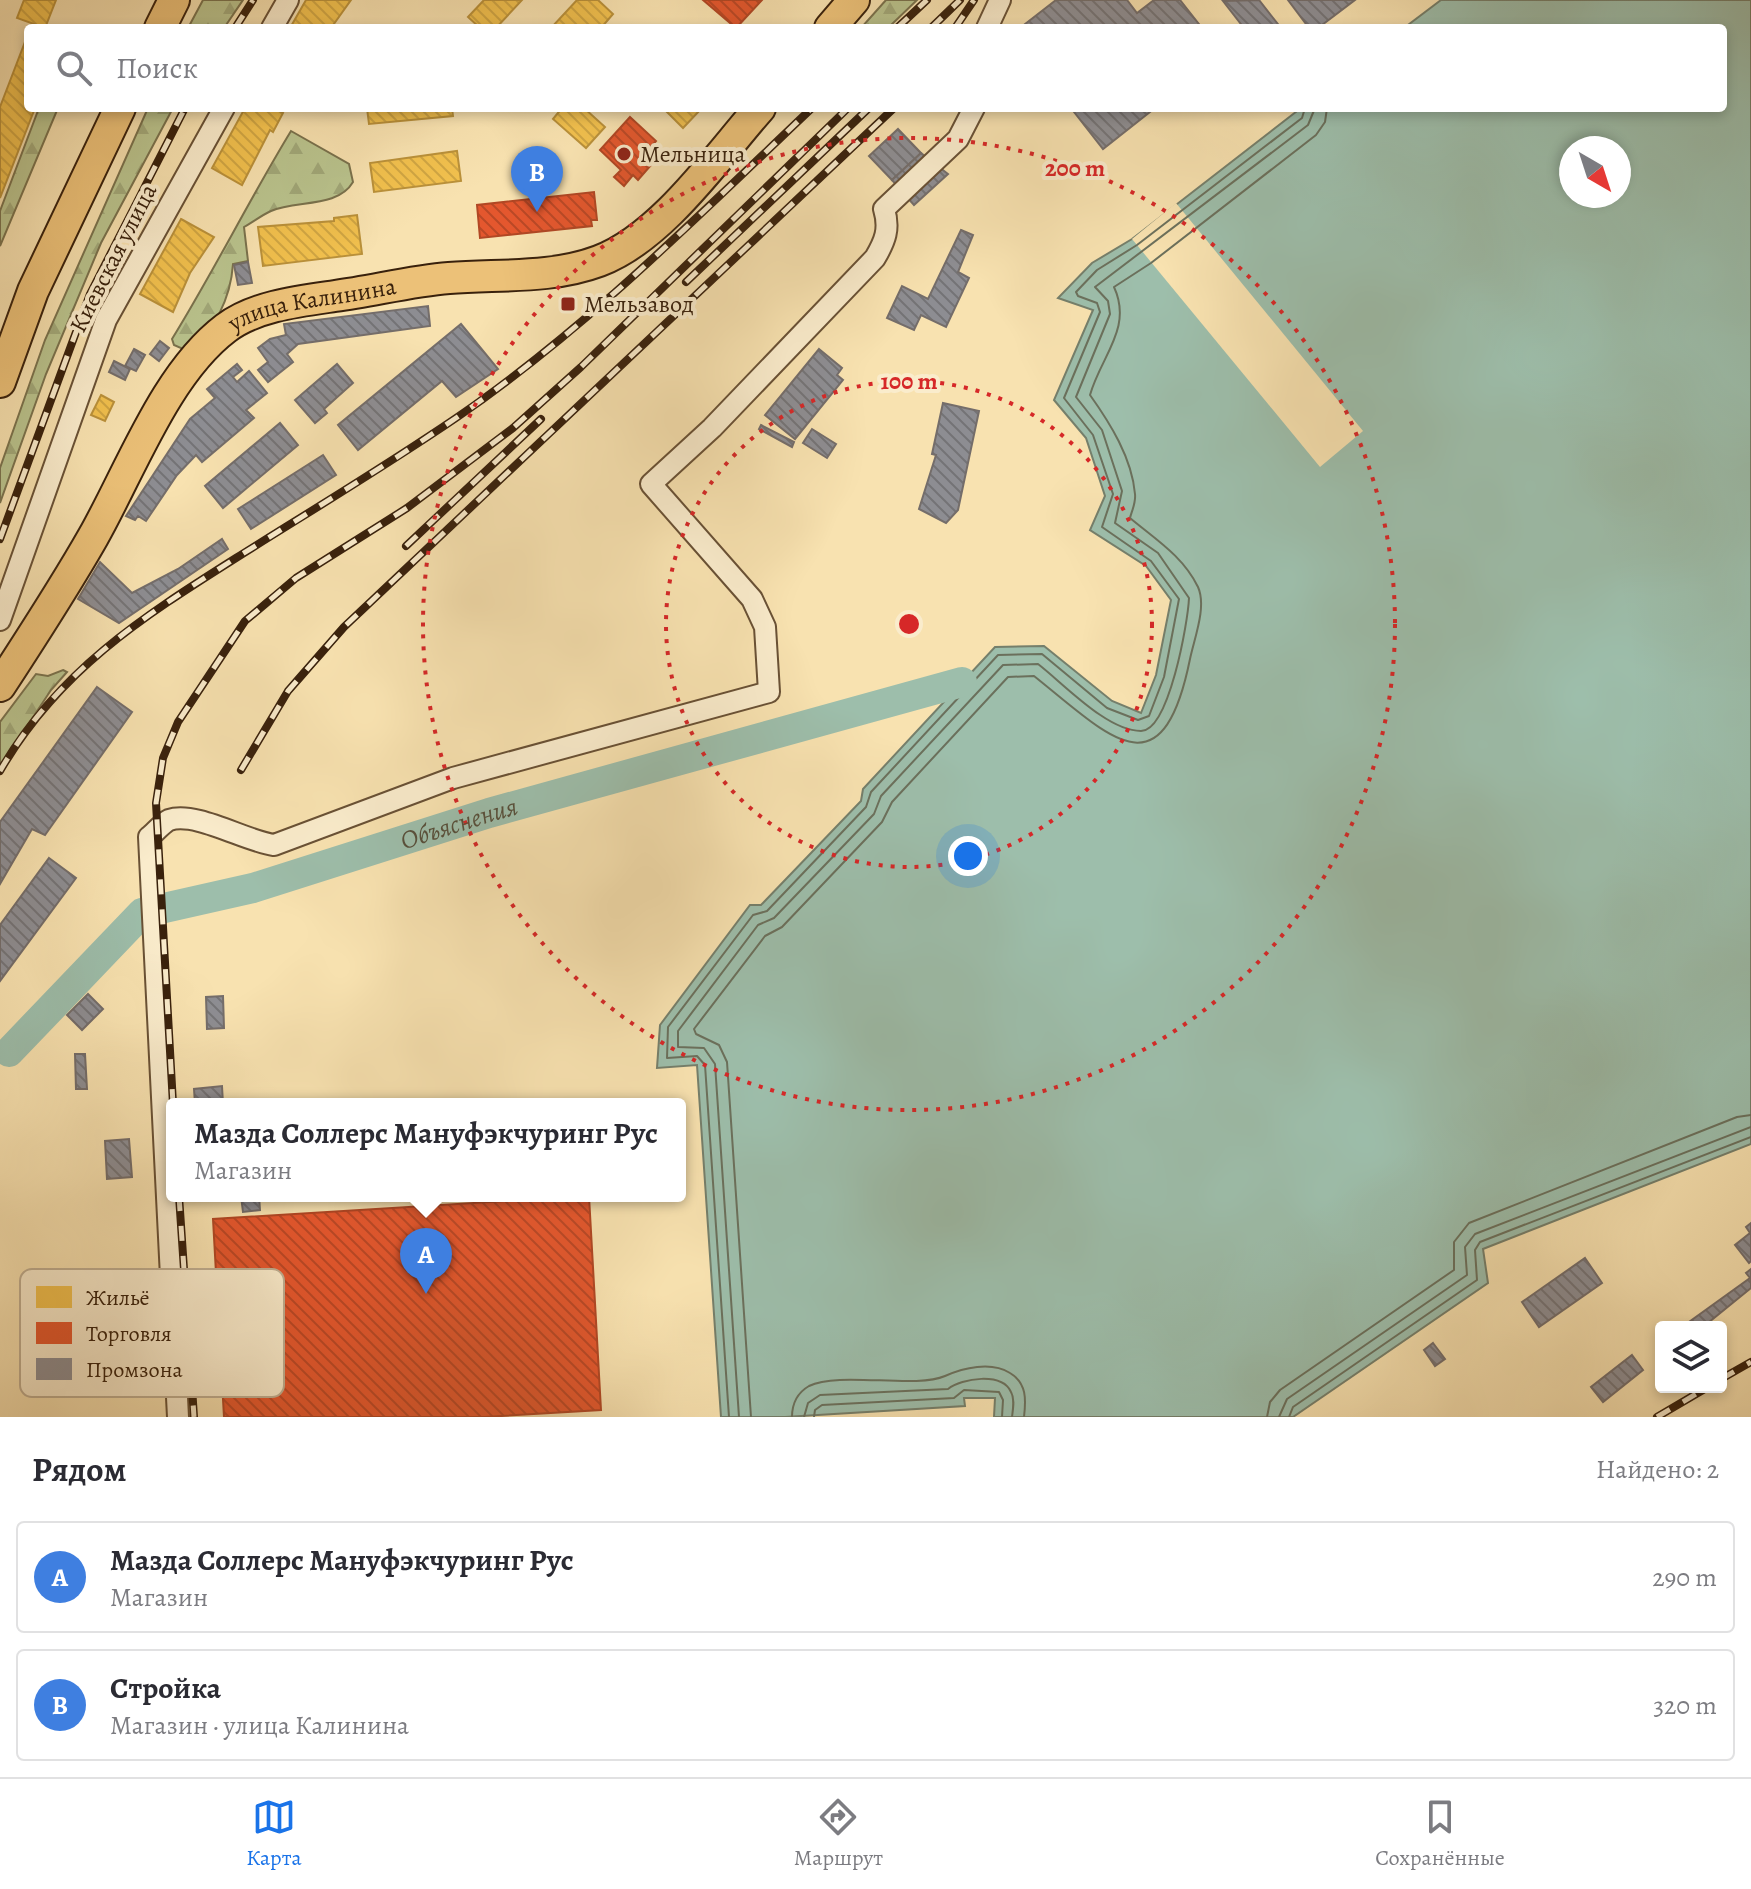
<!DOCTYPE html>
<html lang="ru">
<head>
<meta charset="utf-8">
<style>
  body { margin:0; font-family:Alegreya,serif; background:#f7f7f7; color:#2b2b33 }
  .controls { position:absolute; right:24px; bottom:24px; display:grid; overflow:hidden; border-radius:8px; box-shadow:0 4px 12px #0003 }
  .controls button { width:72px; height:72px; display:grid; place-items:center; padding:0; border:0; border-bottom:2px solid #e1e1e2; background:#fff; color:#2b2b33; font:40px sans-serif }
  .compass { position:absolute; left:1559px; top:136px; width:72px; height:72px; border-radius:50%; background:#fff; box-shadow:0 4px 12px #0003; rotate:141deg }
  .you { position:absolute; left:968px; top:856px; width:28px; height:28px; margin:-20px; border:6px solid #fff; border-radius:50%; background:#1a73e8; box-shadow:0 0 0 12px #1a73e833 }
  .badge { display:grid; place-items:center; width:52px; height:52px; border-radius:50%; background:#1a73e8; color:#fff; font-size:26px; font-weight:700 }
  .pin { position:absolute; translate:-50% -66px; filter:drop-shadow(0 2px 4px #0008) }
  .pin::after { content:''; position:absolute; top:42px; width:28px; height:24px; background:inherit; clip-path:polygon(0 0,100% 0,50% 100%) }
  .popup { position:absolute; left:166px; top:1098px; width:520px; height:104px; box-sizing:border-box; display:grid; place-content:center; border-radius:8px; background:#fff; filter:drop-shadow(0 2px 6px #0005); font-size:26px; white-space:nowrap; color:#7c7c81 }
  .popup b { font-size:30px; color:#2b2b33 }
  .popup::after { content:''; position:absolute; left:50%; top:100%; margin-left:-16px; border:16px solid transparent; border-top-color:#fff }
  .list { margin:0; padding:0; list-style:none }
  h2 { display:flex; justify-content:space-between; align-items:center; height:104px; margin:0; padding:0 32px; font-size:34px }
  h2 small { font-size:26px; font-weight:400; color:#7c7c81 }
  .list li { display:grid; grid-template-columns:52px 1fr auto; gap:24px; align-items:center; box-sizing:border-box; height:112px; margin:0 16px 16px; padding:0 16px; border:2px solid #e1e1e2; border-radius:8px }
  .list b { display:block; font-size:30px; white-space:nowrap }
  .list p { margin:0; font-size:26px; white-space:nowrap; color:#7c7c81 }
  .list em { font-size:26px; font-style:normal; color:#7c7c81 }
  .icon { flex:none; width:44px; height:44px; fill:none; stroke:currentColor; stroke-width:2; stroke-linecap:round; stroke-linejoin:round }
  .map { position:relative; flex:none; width:1751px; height:1417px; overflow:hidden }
  .search { position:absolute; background:#fff; box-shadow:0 4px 12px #0003; left:24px; right:24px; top:24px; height:88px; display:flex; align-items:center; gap:20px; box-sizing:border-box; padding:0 28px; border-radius:8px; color:#7c7c81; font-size:30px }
  .sheet { height:360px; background:#fff }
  nav { display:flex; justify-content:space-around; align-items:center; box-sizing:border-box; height:112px; border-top:2px solid #e1e1e2; background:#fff; font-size:22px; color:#7c7c81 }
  nav a { display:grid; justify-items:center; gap:4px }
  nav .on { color:#1a73e8 }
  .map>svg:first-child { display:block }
  .forest { fill:url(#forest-firs); stroke:#7a724d; stroke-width:2 }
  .water { fill:#9dbeab; stroke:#757f6b; stroke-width:2; fill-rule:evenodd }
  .pier { fill:#f8e2b0 }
  .homes { fill:url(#homes-back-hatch); stroke:#ba913a; stroke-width:2 }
  .shops { fill:url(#shops-back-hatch); stroke:#b14724; stroke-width:2 }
  .industry { fill:url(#industry-back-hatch); stroke:#746d6a; stroke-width:2 }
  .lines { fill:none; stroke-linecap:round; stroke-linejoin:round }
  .shore { stroke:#6b705c; stroke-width:2 }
  .river { stroke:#9dbeab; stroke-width:30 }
  .street-casing { stroke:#695135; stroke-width:24 }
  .primary-casing { stroke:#39210c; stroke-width:34 }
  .street { stroke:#faeccc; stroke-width:20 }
  .primary { stroke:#ecc178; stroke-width:30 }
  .rail-casing { stroke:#39210c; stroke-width:8 }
  .rail { stroke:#faeccc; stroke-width:5; stroke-dasharray:15; stroke-linecap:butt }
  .ring { fill:none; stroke:#d62828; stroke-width:4; stroke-dasharray:4 8 }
  .poi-dot { fill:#8f2418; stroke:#faeccc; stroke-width:3 }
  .labels { text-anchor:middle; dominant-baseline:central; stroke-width:8; stroke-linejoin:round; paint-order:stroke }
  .poi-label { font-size:24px; fill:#39210c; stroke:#faeccc; text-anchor:start }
  .street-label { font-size:24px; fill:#39210c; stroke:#faeccc }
  .water-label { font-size:26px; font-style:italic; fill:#57503c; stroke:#faeccc }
  .key { fill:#faeccc; stroke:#c0af92; stroke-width:2 }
  .key-label { font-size:22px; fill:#39210c }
  .centre { fill:#d62828; stroke:#faeccc; stroke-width:4 }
  .ring-label { font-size:24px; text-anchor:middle; font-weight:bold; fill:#d62828; stroke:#faeccc; stroke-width:8; stroke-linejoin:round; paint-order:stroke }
</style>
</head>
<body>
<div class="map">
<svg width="1751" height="1417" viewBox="0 0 1751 1417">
  <defs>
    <pattern id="forest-firs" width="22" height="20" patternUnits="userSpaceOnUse" patternTransform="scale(2)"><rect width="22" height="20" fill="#bac48e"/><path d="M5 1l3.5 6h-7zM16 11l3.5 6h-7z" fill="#a1a879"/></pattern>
    <pattern id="homes-back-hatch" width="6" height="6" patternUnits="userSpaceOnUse" patternTransform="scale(2)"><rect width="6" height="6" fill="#f2c14e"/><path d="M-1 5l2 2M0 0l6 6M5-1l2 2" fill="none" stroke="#d0a643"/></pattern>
    <pattern id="shops-back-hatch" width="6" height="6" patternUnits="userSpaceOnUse" patternTransform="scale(2)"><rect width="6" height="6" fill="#e4572e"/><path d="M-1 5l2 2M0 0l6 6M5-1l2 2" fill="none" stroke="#ba4826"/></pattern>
    <pattern id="industry-back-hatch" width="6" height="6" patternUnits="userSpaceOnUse" patternTransform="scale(2)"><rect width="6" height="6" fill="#8d8d92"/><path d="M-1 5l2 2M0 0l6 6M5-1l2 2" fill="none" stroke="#747376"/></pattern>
  </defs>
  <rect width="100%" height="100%" fill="#f8e2b0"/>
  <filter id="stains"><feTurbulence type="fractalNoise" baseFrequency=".0025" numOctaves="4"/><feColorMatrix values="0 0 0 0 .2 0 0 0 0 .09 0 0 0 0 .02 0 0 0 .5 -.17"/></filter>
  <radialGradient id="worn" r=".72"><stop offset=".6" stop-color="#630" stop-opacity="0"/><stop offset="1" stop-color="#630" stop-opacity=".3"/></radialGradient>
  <g class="forest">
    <polygon points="203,0 243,0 224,28 188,28"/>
    <polygon points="886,0 917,0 888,28 861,28"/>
    <polygon points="39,108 58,108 0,246 0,211"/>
    <polygon points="148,108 173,108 101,243 46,374 0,503 0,468 45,340"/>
    <path d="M291 131 349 164 353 182C338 208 296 200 271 211 262 215 253 222 244 227L248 261 233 264C231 294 215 338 183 349L174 345 172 339C214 271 249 200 291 131Z"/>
    <polygon points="63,670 67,672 51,690 0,767 0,722 36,674 48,676"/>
  </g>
  <path class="water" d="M1441 0H1751V1144L1483 1249 1488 1283 1293 1417H994L995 1398H964L965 1406 785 1417H721L697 1065 657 1068 660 1025 750 905H761L861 801 863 789 995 647 1044 646 1112 701 1141 713 1156 675 1171 600 1146 566 1090 530 1105 496 1086 438 1054 400 1093 310 1058 298 1092 263 1132 239 1301 108H1723V28H1404ZM1571 148H1619V196H1571Z"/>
  <polygon class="pier" points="1176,203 1363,431 1320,467 1132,239"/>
  <g class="homes">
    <polygon points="24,0 56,0 45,28 17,18"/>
    <polygon points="306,0 351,0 331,28 290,28"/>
    <polygon points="484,0 522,0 496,28 480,28 468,17"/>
    <polygon points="577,0 598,0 613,14 601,28 551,28"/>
    <polygon points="28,34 28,108 35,108 0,198 0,107"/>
    <polygon points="245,108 274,108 283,113 273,132 270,130 242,185 212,168"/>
    <polygon points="367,108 452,108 453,116 369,124"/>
    <polygon points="562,108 584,108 605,127 586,148 553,119"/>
    <polygon points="663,108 702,108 683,128"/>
    <polygon points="457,151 461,181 374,192 370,163"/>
    <polygon points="357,215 362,254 263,266 258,227 334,221 334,218"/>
    <polygon points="181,219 214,237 190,273 173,312 140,294"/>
    <polygon points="101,395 114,402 105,421 91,415"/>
  </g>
  <g class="shops">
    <polygon points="703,0 762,0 736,28"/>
    <polygon points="630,117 656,141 642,157 651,165 638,180 633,175 624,186 614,177 621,170 600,150"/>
    <polygon points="594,192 597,220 591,220 592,226 480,238 477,205"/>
    <polygon points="589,1196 601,1410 485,1417 224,1417 213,1219"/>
  </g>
  <g class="industry">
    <polygon points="1056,0 1127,0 1137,13 1154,0 1180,0 1202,28 1020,28"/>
    <polygon points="1259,0 1281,28 1244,28 1223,1"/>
    <polygon points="1288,0 1355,0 1318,28 1309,28"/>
    <polygon points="1071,108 1155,108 1103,149"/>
    <polygon points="898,129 921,153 892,180 869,156"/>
    <polygon points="921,153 948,174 914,205 892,180"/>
    <polygon points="961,230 973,235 958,272 969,278 946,327 921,315 914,330 887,318 902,286 928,299"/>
    <polygon points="248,262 252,283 238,285 234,265"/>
    <polygon points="428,306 430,326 298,344 287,354 293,362 268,382 258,370 268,362 258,348 270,339 286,335 284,324"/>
    <polygon points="461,324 498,369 456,397 442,381 358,450 338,425"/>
    <polygon points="160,341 169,348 159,361 150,354"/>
    <polygon points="134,349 145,355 136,371 125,366"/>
    <polygon points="819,349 842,368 837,375 843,380 795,439 765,415"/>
    <polygon points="114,361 130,369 125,380 109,372"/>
    <polygon points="237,364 242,370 233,377 237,382 249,371 267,393 246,410 254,418 202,462 196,455 177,475 146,521 138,516 135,520 126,516 190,419 215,398 207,389"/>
    <polygon points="337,364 353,383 324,409 327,413 315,423 295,400"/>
    <polygon points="943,403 979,411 958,510 946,523 919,509 936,455 932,454"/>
    <polygon points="280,423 298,445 223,508 205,486"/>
    <polygon points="761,425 794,442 792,447 759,429"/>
    <polygon points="812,429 836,444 827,458 803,443"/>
    <polygon points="323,455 336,475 251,529 238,509"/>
    <polygon points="222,539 228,549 119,623 78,599 100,562 132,593 178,569"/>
    <polygon points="97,687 132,712 45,835 32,829 0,884 0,822"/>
    <polygon points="49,858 76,878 0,981 0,925"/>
    <polygon points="88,994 103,1009 82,1030 67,1015"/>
    <polygon points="223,996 224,1028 207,1029 206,997"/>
    <polygon points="75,1054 85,1054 87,1089 76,1089"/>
    <polygon points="222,1086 223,1104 195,1104 194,1089"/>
    <polygon points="129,1139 132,1177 107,1179 105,1141"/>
    <polygon points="241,1196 259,1196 260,1210 243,1212"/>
    <polygon points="1751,1223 1751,1261 1749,1263 1735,1245 1750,1233 1746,1227"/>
    <polygon points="1585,1258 1602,1283 1539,1327 1522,1302"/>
    <polygon points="1751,1269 1751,1288 1703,1327 1682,1327 1750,1278 1746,1273"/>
    <polygon points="1433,1343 1445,1359 1435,1366 1424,1350"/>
    <polygon points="1632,1355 1643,1370 1603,1402 1591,1387"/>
  </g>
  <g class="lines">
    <g class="shore">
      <polyline points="729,1417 705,1065 697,1056 667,1058 668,1027 753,915 767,911 866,807 871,792 998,655 1042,654 1107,708 1138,720 1149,716 1164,677 1179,599 1151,561 1102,527 1113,494 1093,435 1064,398 1100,312 1097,303 1078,296 1076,292 1097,270 1137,245 1302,118 1305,108"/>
      <path d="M739 1417 715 1064 704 1048 678 1047V1031L758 925 774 918 874 814 881 796 1003 665 1038 664C1064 684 1107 731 1141 731 1169 731 1188 622 1189 598L1158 553 1115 523 1122 491 1102 430 1076 397 1110 314 1108 301 1095 287 1308 125 1315 108"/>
      <path d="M751 1417 727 1062 719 1045 696 1034 694 1029 765 936 782 927 882 822 892 802 1008 677 1034 676C1109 736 1162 797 1190 659 1194 639 1207 607 1198 587 1183 556 1155 539 1130 518 1132 510 1136 503 1135 494 1132 458 1110 423 1090 395 1101 356 1133 328 1114 287L1151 263 1316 135 1325 122 1327 108"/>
      <path d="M792 1417C792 1404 797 1393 809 1386 839 1371 915 1389 945 1376 963 1368 991 1361 1010 1373 1027 1383 1026 1400 1024 1417"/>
      <path d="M804 1417 808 1403 820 1395 948 1389C962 1378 1002 1372 1011 1392 1015 1399 1013 1409 1012 1417"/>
      <polyline points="814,1417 815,1410 822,1405 954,1398 964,1390 999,1392 1003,1400 1002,1417"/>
      <polyline points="1267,1417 1270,1402 1280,1390 1454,1270 1454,1242 1469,1223 1737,1117 1751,1115"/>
      <polyline points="1279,1417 1287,1399 1467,1275 1465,1247 1475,1234 1751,1127"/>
      <polyline points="1289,1417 1293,1407 1477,1280 1475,1250 1480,1242 1751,1137"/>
    </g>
    <path class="river" id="s1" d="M9 1052 142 913 253 888 489 813 962 682"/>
    <defs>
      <g id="street">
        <polyline points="272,28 288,0"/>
        <polyline points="987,28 1000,0"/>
        <polyline points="0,620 106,320 224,108"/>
        <path d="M178 1417 149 837C155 832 163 823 169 820 196 811 245 841 274 845L453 778 769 692 765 627 752 599 651 484 712 428 875 258C885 241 890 229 884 209L958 139 974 108"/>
      </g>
      <g id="primary">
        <polyline points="160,28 174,0"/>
        <polyline points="830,28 854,0"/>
        <polyline points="0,382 33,291 120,108"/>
        <path id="s2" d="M0 686C32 637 64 588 93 537 130 472 165 374 226 328 255 306 300 301 335 296 373 291 411 281 449 278 499 274 551 279 599 261 661 238 717 157 760 108"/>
      </g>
    </defs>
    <use href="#street" class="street-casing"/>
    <use href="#primary" class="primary-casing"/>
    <use href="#street" class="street"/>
    <use href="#primary" class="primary"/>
    <defs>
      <g id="rail">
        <polyline points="235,28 253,0"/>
        <polyline points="897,28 927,0"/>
        <polyline points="931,28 960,0"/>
        <polyline points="955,28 974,0"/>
        <polyline points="686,282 869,108"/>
        <polyline points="0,539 90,294 185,108"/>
        <polyline points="406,546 541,419"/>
        <polyline points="241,770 288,691 344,627 894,108"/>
        <path d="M0 771C58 671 141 618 236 558 309 512 384 467 456 418 586 329 698 216 812 108"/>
        <polyline points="173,1104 156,803 163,758 178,722 245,621 296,578 407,508 513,428 581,367 848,108"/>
        <polyline points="179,1196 194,1417"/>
        <polyline points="1721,1379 1751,1362"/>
        <polyline points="1657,1417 1708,1387"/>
      </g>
    </defs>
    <use href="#rail" class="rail-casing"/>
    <use href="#rail" class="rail"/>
  </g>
  <g class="ring">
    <circle cx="909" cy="624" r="243"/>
    <circle cx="909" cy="624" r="486"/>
  </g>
  <g class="poi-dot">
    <circle cx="624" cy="154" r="8"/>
    <rect x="560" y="296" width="16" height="16" rx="4"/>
  </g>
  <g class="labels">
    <g class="poi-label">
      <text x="640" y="154">Мельница</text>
      <text x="584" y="304">Мельзавод</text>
    </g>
    <g class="street-label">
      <text transform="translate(113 258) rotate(-63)">Киевская улица</text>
      <text stroke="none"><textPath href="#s2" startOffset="516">улица Калинина</textPath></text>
    </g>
    <g class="water-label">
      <text stroke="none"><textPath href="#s1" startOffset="522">Объяснения</textPath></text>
    </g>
  </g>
  <rect x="20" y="1269" width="264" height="128" rx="12" class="key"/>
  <rect x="36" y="1286" width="36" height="22" fill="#f2c14e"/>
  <rect x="36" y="1322" width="36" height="22" fill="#e4572e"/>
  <rect x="36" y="1358" width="36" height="22" fill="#8d8d92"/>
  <g class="key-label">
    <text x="86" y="1305">Жильё</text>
    <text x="86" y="1341">Торговля</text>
    <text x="86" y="1377">Промзона</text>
  </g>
  <circle cx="909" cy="624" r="12" class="centre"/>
  <g class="ring-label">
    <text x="1075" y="176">200 m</text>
    <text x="909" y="389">100 m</text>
  </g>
  <rect width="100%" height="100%" filter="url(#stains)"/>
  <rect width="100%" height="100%" fill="url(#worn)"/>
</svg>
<div class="controls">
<button><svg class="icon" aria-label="layers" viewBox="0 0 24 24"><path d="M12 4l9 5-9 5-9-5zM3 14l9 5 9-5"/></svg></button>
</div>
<svg class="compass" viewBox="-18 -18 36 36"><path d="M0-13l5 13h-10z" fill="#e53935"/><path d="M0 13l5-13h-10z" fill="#7c7c81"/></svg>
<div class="you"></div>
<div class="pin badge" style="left:426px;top:1294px;background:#3f7fe0">A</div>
<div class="popup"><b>Мазда Соллерс Мануфэкчуринг Рус</b>Магазин</div>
<div class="pin badge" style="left:537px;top:212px;background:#3f7fe0">B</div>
<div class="search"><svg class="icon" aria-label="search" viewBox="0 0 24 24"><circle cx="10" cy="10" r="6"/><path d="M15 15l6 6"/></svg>Поиск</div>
</div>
<section class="sheet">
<h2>Рядом<small>Найдено: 2</small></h2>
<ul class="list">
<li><span class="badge" style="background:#3f7fe0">A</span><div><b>Мазда Соллерс Мануфэкчуринг Рус</b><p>Магазин</p></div><em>290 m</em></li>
<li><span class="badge" style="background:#3f7fe0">B</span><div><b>Стройка</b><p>Магазин · улица Калинина</p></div><em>320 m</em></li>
</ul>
</section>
<nav>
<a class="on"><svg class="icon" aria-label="map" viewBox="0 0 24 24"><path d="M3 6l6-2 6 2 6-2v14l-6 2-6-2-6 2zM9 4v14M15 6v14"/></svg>Карта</a>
<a><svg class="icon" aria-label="directions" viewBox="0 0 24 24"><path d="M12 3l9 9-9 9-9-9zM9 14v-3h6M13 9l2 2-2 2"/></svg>Маршрут</a>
<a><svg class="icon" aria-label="saved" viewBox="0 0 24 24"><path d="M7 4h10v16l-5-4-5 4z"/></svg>Сохранённые</a>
</nav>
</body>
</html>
